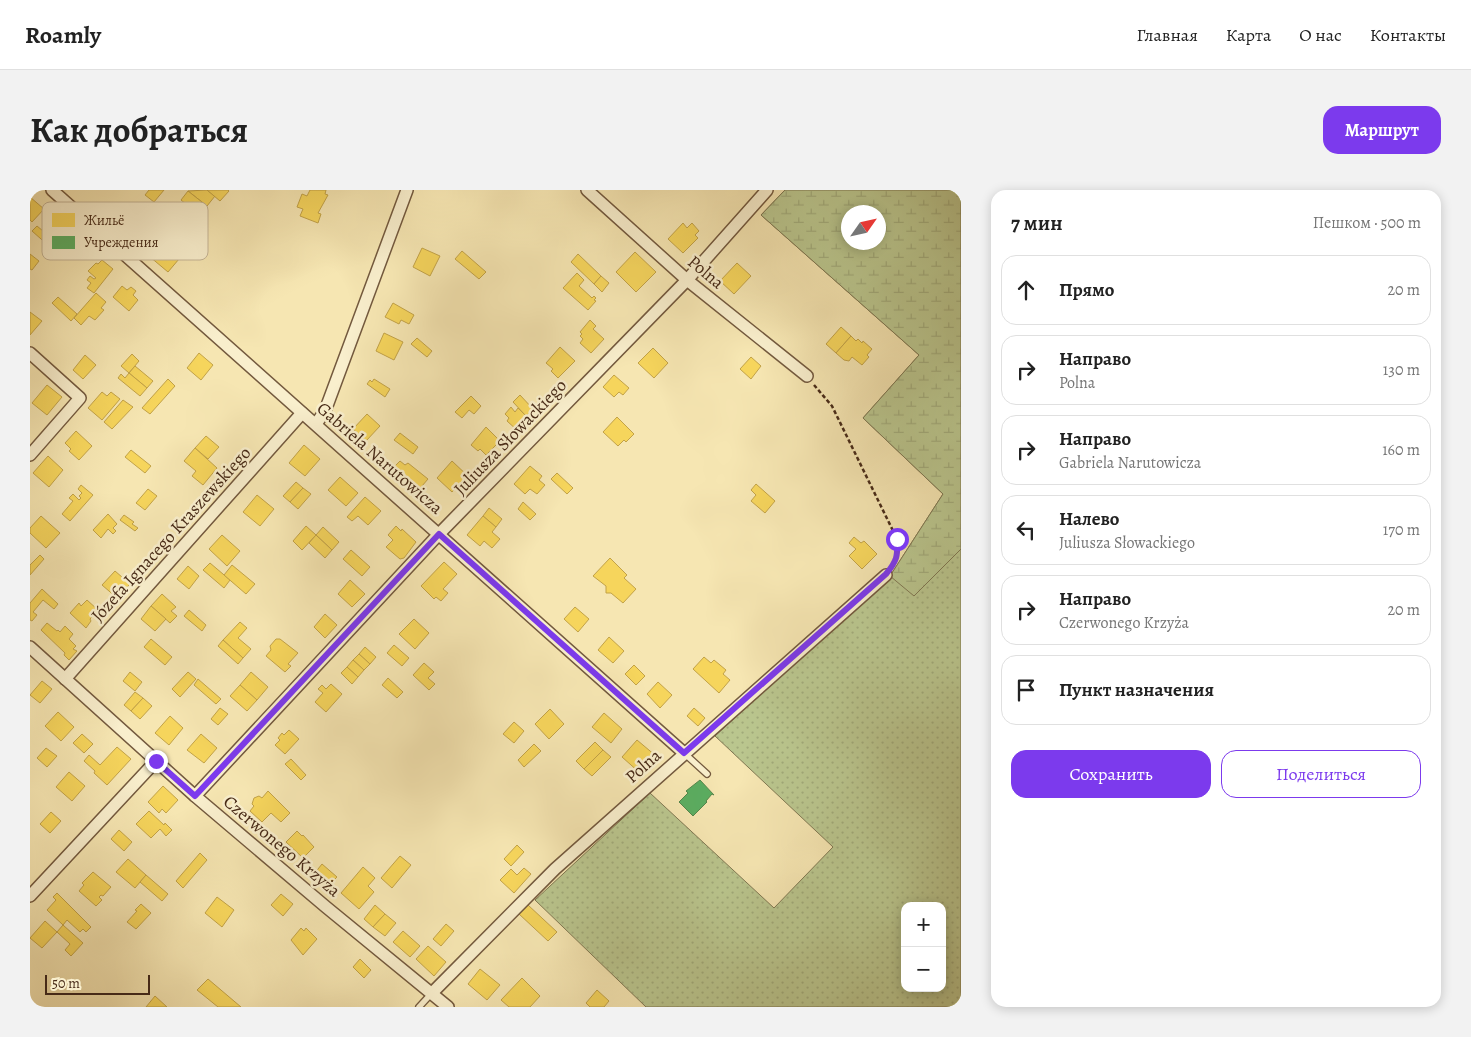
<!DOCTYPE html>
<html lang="ru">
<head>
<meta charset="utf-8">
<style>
  body { margin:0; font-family:Alegreya,serif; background:#f2f2f2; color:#222 }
  .controls { position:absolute; right:15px; bottom:15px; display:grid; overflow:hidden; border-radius:10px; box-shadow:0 2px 12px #0003 }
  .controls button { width:45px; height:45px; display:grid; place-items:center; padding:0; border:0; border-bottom:1px solid #e0e0e0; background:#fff; color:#222; font:25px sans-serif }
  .compass { position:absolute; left:811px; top:15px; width:45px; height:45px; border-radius:50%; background:#fff; box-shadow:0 2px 12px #0003; rotate:56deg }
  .scale { position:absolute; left:15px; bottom:12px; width:105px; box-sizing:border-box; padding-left:5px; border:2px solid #472a17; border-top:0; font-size:14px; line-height:18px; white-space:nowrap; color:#472a17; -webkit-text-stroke:4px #f9efcd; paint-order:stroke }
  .stop { position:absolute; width:15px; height:15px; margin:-11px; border:4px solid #7c3aed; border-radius:50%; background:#fff }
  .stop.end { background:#7c3aed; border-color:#fff; box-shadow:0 1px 5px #0008 }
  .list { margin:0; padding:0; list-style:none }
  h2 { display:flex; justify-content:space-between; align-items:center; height:65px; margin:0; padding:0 20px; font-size:21px }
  h2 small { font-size:16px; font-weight:400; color:#767676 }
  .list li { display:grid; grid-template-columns:32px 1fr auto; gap:15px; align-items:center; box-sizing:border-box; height:70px; margin:0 10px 10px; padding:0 10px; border:1px solid #e0e0e0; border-radius:15px }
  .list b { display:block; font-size:19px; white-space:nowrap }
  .list p { margin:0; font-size:16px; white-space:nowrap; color:#767676 }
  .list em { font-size:16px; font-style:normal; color:#767676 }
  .actions { display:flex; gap:10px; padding:15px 20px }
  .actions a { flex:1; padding:11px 0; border:1px solid #7c3aed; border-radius:15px; text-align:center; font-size:18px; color:#7c3aed }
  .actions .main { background:#7c3aed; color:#fff }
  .icon { flex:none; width:28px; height:28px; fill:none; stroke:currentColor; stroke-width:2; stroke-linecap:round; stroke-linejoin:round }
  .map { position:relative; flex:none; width:931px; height:817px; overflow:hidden; border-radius:15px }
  header { display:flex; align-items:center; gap:30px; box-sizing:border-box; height:70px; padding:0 25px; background:#fff; border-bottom:1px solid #e0e0e0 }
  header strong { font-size:24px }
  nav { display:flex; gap:28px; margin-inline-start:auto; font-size:18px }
  .intro { display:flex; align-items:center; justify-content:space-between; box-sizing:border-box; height:120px; padding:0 30px }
  h1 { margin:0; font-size:35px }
  .button { padding:12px 22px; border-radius:15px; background:#7c3aed; color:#fff; font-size:18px; font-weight:700 }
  main { display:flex; gap:30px; padding:0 30px }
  aside { flex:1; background:#fff; border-radius:15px; box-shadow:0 2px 12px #0003 }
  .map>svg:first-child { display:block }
  .grass { fill:url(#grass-dots); stroke:#807852; fill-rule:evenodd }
  .wetland { fill:url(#wetland-marsh); stroke:#807852; fill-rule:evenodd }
  .homes { fill:#f6d55c; stroke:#c2a247 }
  .public { fill:#5aae61; stroke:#54864b }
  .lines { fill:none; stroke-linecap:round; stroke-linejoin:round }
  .service-casing { stroke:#73593e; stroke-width:8 }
  .minor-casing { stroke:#73593e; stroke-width:14 }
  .path { stroke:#472a17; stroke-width:2.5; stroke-dasharray:4 2.5; stroke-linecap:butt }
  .service { stroke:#f9efcd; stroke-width:5.5 }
  .minor { stroke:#f9efcd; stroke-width:11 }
  .route { stroke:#7c3aed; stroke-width:6 }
  .labels { text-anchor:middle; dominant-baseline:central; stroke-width:5; stroke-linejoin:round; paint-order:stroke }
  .street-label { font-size:18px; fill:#472a17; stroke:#f9efcd }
  .key { fill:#f9efcd; stroke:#c4b496; stroke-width:1 }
  .key-label { font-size:14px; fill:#472a17 }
</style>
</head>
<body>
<header>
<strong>Roamly</strong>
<nav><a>Главная</a><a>Карта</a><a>О нас</a><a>Контакты</a></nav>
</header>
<div class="intro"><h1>Как добраться</h1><a class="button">Маршрут</a></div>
<main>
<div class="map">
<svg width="931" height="817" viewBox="0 0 931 817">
  <defs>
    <pattern id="grass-dots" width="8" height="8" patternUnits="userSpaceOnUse" patternTransform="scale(1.25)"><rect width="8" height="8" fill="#bac68e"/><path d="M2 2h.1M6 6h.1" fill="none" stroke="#a1aa7a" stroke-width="1.8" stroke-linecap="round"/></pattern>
    <pattern id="wetland-marsh" width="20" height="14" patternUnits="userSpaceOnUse" patternTransform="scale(1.25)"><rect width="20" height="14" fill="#bac68e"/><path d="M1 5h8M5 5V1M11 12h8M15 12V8" fill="none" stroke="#a1aa7a"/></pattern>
  </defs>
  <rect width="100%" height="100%" fill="#f6e6b2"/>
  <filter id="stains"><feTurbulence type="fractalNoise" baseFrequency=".004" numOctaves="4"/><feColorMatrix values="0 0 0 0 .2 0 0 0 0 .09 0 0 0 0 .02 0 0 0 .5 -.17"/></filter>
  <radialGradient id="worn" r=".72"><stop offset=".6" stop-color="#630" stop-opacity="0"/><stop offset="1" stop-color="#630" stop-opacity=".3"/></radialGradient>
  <path class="grass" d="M755 0H931V817H616L505 710 620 603 744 718 803 657 685 546 860 386 913 304 833 228 889 165 731 25ZM818 22H848V52H818ZM875 716H912V798H875Z"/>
  <path class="wetland" d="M755 0H931V359L884 406 860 386 913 304 833 228 889 165 731 25ZM818 22H848V52H818Z"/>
  <g class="homes">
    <polygon points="119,0 134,0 124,12 115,5"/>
    <polygon points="177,0 185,6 177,16 158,1"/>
    <polygon points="177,0 198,0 199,1 190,11"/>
    <polygon points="280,0 296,0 295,4 298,5 288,23 291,24 288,33 270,26 273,19 267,17 272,4 277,6"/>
    <polygon points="158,1 177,16 169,25 151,10"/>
    <polygon points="0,7 14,19 2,32 0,30"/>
    <polygon points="653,33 657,38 662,33 669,41 665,45 668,48 653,63 638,49"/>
    <polygon points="7,36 25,51 20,57 2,41"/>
    <polygon points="124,48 149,69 138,82 113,61"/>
    <polygon points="392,58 410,66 400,86 383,77"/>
    <polygon points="432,61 456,82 449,89 425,69"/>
    <polygon points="605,62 626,82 606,102 586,82"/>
    <polygon points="0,64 9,71 2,80 0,79"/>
    <polygon points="548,64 571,86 564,94 541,72"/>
    <polygon points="72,70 83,79 64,103 57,98 61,93 57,90 60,86 64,89 66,88 58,81 66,73 68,74"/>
    <polygon points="707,73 721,86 704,104 690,91"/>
    <polygon points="547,83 554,90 549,96 562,108 564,106 566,108 564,110 566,111 558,120 533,98"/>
    <polygon points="571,86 579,93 572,102 564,94"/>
    <polygon points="92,96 97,100 101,97 106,101 103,105 108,110 99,121 83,107"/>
    <polygon points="66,103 76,112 71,118 74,120 65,130 59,126 51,135 44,128"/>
    <polygon points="28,107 47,124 41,131 22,113"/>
    <polygon points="363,113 384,125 379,134 371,130 369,134 355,127"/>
    <polygon points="0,122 12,131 0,145"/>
    <polygon points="560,130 566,136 563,139 574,149 561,163 550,153 553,149 550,146 552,144 550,142"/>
    <polygon points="811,137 821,146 806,163 796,154"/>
    <polygon points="354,143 373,152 364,170 346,161"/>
    <polygon points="821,146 826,151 828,149 832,153 833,151 842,159 837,165 839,167 832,175 822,167 819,171 814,170 806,163"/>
    <polygon points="387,148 402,161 397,167 381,154"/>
    <polygon points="530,157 545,171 528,188 521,181 523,179 516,173"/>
    <polygon points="623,158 638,173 624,188 608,173"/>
    <polygon points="169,163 183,175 171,190 157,178"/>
    <polygon points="102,164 109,171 99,183 91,176"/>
    <polygon points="55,165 66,175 53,189 43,180"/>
    <polygon points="721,167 731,176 721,189 710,179"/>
    <polygon points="105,176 123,191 117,198 99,183"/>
    <polygon points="99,183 117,198 110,206 88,188 91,184 95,188"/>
    <polygon points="584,185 599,198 593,205 589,202 584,207 573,197"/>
    <polygon points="138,189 145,196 120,224 112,218"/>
    <polygon points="344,189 360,199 355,207 337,194 340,190 342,192"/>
    <polygon points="17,195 32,207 17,225 2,213"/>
    <polygon points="72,202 77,206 81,202 90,209 72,230 58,218"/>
    <polygon points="490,205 503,219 496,226 483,212"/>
    <polygon points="441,206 451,216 444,224 439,220 432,228 425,222"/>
    <polygon points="93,210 103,217 82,239 74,232"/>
    <polygon points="481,217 485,222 488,218 500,230 488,241 477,231 479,228 475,224"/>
    <polygon points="337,224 350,236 336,251 323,239"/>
    <polygon points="587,227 604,244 596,252 594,250 588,256 573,242"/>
    <polygon points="456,237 470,251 456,265 450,259 448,261 441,255"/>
    <polygon points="46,241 62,256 49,270 39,261 41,259 35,253"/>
    <polygon points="370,243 388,257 383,264 364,250"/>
    <polygon points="176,246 189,257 178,269 165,258"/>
    <polygon points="274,255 290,269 275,286 259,273"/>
    <polygon points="165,258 187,278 173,295 162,286 166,281 154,271"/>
    <polygon points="101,260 121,276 115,283 95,267"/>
    <polygon points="18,266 33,280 19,297 3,283"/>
    <polygon points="370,271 375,275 378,273 398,289 386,303 366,286 369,283 363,278"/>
    <polygon points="422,271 440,288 437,293 434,290 422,302 407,288"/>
    <polygon points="500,276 512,286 509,290 515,295 507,304 500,299 495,304 484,294"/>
    <polygon points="527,283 543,298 537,304 521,289"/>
    <polygon points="310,287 328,303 316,316 298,300"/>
    <polygon points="266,292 273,298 260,312 253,306"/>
    <polygon points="726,294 745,311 735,323 721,311 726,305 721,300"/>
    <polygon points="51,295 63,305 40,331 32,324 43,311 39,308 43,304 49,310 51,308 49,306 52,303 48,299"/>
    <polygon points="273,298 281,304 268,319 260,312"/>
    <polygon points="118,299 127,306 115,320 106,313"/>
    <polygon points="227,305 244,319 230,336 213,322"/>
    <polygon points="335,307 351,321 338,335 328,326 322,331 317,327"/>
    <polygon points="493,312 506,324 500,330 488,319"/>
    <polygon points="459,318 472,329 466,337 453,326"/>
    <polygon points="78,324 87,334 83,338 86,341 83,344 78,339 71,348 63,340"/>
    <polygon points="94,325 104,332 102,334 108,338 105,341 90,330"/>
    <polygon points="11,326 30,343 16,358 0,343 0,338"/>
    <polygon points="453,326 466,337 462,342 470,349 462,358 454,351 450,356 437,345"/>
    <polygon points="276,336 286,345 272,360 263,351"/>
    <polygon points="366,336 371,341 372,339 386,352 374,368 370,369 356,357 363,350 358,345"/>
    <polygon points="293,337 309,352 302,360 286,345"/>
    <polygon points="192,345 210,361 197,376 179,359"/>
    <polygon points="286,345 302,360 295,368 279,353"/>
    <polygon points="824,347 831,353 834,351 847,364 832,379 819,366 826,359 819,353"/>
    <polygon points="321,360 340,377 332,386 313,369"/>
    <polygon points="10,365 14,369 0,385 0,375"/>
    <polygon points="580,368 597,385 594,388 606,399 593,413 581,403 576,403 576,396 563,386"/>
    <polygon points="414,372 427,384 413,399 418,403 411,411 406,407 404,409 391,396"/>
    <polygon points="180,373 200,390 194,398 173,380"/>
    <polygon points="202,375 225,394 216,404 194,385"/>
    <polygon points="158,376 169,386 159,399 147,389"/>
    <polygon points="85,381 100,394 87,408 72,395"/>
    <polygon points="320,390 335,404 322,417 308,404"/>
    <polygon points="12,399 28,414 24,419 13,410 3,422 7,425 2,431 0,430 0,413"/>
    <polygon points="132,404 146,417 141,421 147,426 140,433 121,416"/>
    <polygon points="57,410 68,420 60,429 61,431 56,438 40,423 49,413 51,416"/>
    <polygon points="121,416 136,429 125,441 111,429"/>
    <polygon points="545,417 559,429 548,442 534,429"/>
    <polygon points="159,420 176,435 172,441 154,426"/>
    <polygon points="295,424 307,435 295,448 284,437"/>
    <polygon points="384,429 399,443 385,459 369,444"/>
    <polygon points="210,432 217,438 208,448 221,459 213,468 193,450"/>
    <polygon points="17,433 27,441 28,440 30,442 35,436 43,444 39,449 46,456 43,459 47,461 39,470 34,465 35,463 11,440"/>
    <polygon points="579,447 594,461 583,473 568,460"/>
    <polygon points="121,449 142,467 135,475 114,457"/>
    <polygon points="246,449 250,449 268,463 258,474 261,476 255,482 236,466 241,460 240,456"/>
    <polygon points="193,450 213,468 208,474 188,456"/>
    <polygon points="364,455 379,468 372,476 357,463"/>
    <polygon points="335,457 346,467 340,474 329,464"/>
    <polygon points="329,464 340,474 334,480 323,470"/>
    <polygon points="674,467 681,473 684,470 696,480 693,484 700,490 689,503 663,479"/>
    <polygon points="323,470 334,480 328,487 317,477"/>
    <polygon points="394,473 404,482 398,488 405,494 399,500 383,485"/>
    <polygon points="604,475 615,486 606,495 595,484"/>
    <polygon points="317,477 328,487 322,494 311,483"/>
    <polygon points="100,482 112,492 105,501 93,491"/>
    <polygon points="158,482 166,489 150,507 142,499"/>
    <polygon points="221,482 238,497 227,510 210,495"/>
    <polygon points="358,488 373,502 367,508 352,495"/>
    <polygon points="168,489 191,509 186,514 164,495"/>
    <polygon points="12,491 22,499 10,513 0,505"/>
    <polygon points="628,492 642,505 630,518 617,504"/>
    <polygon points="301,494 312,504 296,522 285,512 293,503 288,499 292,495 296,499"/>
    <polygon points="210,495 227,510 217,521 200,506"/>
    <polygon points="105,502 113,508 101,521 94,515"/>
    <polygon points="113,508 122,516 110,529 101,521"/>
    <polygon points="190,518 198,524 188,535 181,529"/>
    <polygon points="664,518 675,528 668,536 657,526"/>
    <polygon points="520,519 534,534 519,549 505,534"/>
    <polygon points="28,522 44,537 31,551 15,536"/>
    <polygon points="574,523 592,539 581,553 562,537"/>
    <polygon points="140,526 153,538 139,555 125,543"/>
    <polygon points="484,532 494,541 484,553 473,544"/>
    <polygon points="259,540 269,549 255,564 245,555 250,550 248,548 252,543 254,545"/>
    <polygon points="52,544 63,554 54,563 43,553"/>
    <polygon points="171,544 187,558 174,573 157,560"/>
    <polygon points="607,550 626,566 610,583 592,567"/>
    <polygon points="565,552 573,560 554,579 546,571"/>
    <polygon points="504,554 511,561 494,577 488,570"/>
    <polygon points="87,557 101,569 77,595 64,583 65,581 54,571 59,565 70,575"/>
    <polygon points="16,558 27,566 17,577 7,568"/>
    <polygon points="573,560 581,567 562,586 554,579"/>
    <polygon points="261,569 276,585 271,590 255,574"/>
    <polygon points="39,582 55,596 42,611 26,597"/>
    <polygon points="133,596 148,610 136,623 132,619 129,623 118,612"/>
    <polygon points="238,601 260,623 251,632 241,623 232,632 220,621 224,616 222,614 224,608 229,606 232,608"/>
    <polygon points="119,621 134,635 135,633 142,640 136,646 130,639 121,648 106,634"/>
    <polygon points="21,622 31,631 20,643 10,634"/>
    <polygon points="89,640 102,652 94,661 81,649"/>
    <polygon points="267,641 272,646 273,645 284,657 273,668 256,652"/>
    <polygon points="487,655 494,662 481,676 474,669"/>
    <polygon points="170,663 177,670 153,698 146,691"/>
    <polygon points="370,666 381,675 362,698 351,688"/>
    <polygon points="98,669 116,685 105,698 86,682"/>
    <polygon points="292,674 307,687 298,696 284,684"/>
    <polygon points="333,677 345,688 338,696 344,702 329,719 311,703"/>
    <polygon points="494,678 501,684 484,703 470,690 481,679 487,685"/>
    <polygon points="63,682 81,697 73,706 71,705 69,707 72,710 66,716 49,701 54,695 52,693"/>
    <polygon points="116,685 138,704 132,711 110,692"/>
    <polygon points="27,703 61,737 56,742 53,739 50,742 37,730 33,735 17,720 26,710 23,707"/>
    <polygon points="251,704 263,714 253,726 241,715"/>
    <polygon points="187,707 204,720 192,737 175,723"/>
    <polygon points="111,714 121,723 106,739 97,732 107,721 105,720"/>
    <polygon points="345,715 355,724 343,737 334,729"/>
    <polygon points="498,715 527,742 518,751 489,724"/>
    <polygon points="355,724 366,733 355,746 343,737"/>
    <polygon points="15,731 27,742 12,758 0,748"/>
    <polygon points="416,734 424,741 411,756 403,749"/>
    <polygon points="33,735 53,753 41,766 35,760 40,754 27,742"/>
    <polygon points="271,738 274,741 276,738 287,749 273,765 261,750"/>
    <polygon points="373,741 390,756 380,767 363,752"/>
    <polygon points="398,756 416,772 404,786 386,769"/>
    <polygon points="330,769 341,780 334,788 323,777"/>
    <polygon points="450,779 470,795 457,810 438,794"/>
    <polygon points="492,788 510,806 500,817 479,817 471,810"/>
    <polygon points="178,789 211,817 188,817 167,800"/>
    <polygon points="567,800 579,811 574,817 560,817 556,813"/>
    <polygon points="125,806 137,817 116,817"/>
  </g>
  <polygon class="public" points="670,590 684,605 682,604 676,611 677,612 663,626 649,612 658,603 656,601"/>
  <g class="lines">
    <defs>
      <g id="service">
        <polyline points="654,563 677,584"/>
        <polyline points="389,817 401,804"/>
      </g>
      <g id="minor">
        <polyline points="22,0 654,563"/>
        <polyline points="557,0 657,90 777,186"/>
        <polyline points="0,163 50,208 0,265"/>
        <polyline points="286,234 295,221 377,0"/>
        <polyline points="0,457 165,606 296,717 418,817"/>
        <polyline points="35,489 272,223"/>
        <polyline points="165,606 409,344 657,90 737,0"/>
        <polyline points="0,706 126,571"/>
        <polyline points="402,803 525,679 856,385"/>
      </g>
    </defs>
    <use href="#service" class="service-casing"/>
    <use href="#minor" class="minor-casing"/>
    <path class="path" d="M784 195 802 216 867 349C867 359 869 369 862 377"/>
    <use href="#service" class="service"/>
    <use href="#minor" class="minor"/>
  </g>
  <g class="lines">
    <path class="route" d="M126 571 165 606 409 344 654 563 856 384C867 371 868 366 867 349"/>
  </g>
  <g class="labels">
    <g class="street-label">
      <text transform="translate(676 82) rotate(40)">Polna</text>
      <text transform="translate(480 247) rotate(-46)">Juliusza Słowackiego</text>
      <text transform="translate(350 268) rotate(41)">Gabriela Narutowicza</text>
      <text transform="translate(141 344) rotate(-48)">Józefa Ignacego Kraszewskiego</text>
      <text transform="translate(613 576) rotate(-42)">Polna</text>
      <text transform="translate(252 656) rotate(40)">Czerwonego Krzyża</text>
    </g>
  </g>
  <rect x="12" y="12" width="166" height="58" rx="8" class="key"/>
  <rect x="22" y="23" width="23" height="14" fill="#f6d55c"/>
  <rect x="22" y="46" width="23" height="13" fill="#5aae61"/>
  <g class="key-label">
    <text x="54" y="35">Жильё</text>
    <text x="54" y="57">Учреждения</text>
  </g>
  <rect width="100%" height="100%" filter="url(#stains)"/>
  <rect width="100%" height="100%" fill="url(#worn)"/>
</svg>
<div class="controls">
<button>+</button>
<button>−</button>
</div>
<svg class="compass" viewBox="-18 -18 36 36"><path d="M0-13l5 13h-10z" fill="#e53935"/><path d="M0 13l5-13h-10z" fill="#767676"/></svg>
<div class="scale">50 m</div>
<div class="stop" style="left:867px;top:349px"></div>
<div class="stop end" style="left:126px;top:571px"></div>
</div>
<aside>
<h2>7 мин<small>Пешком · 500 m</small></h2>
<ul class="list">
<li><svg class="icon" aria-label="ahead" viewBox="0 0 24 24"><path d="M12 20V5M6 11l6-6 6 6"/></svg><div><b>Прямо</b></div><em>20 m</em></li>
<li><svg class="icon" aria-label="right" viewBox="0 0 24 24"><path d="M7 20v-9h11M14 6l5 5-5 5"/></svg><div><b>Направо</b><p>Polna</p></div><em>130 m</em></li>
<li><svg class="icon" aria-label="right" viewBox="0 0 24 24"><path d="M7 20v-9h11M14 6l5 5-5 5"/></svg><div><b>Направо</b><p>Gabriela Narutowicza</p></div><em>160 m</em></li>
<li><svg class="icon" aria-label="left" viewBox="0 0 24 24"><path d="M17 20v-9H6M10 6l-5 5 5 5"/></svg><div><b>Налево</b><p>Juliusza Słowackiego</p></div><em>170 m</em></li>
<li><svg class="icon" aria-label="right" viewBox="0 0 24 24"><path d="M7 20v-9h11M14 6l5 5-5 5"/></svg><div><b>Направо</b><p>Czerwonego Krzyża</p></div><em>20 m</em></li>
<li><svg class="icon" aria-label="arrive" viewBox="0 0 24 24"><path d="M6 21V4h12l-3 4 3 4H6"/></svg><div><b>Пункт назначения</b></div></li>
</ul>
<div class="actions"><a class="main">Сохранить</a><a>Поделиться</a></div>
</aside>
</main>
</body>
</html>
